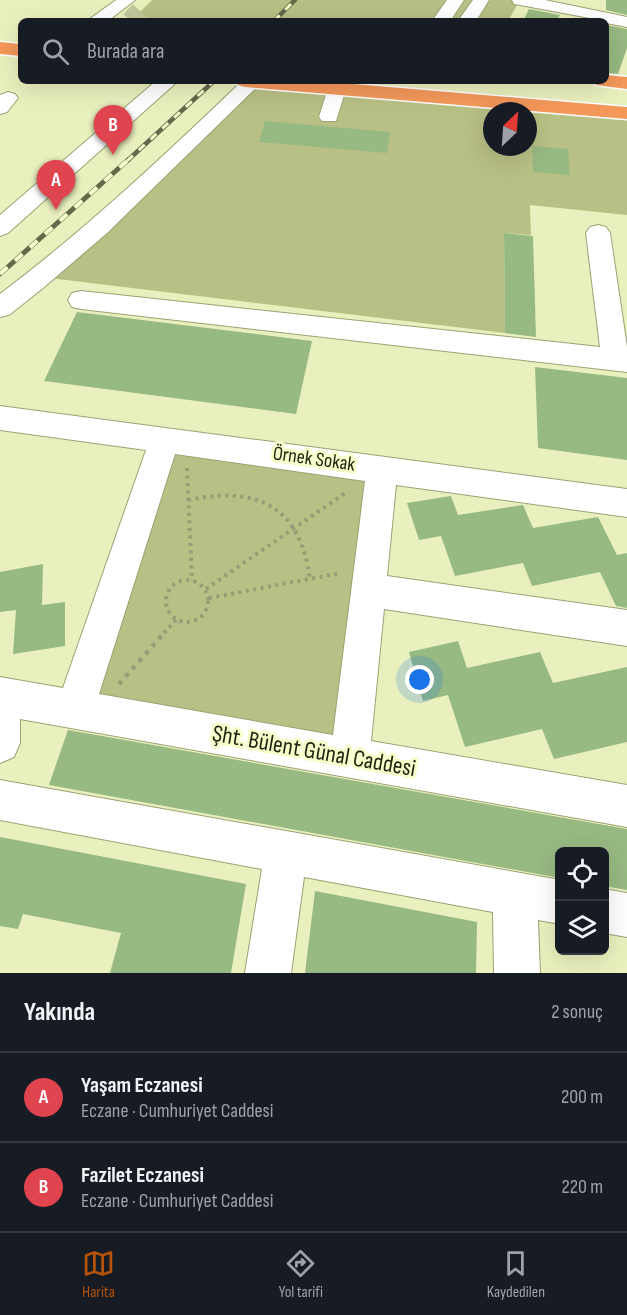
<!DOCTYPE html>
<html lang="tr">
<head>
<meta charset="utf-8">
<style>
  body { margin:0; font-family:"Sofia Sans Condensed",sans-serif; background:#20242c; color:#f1f3f6 }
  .controls { position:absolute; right:18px; bottom:18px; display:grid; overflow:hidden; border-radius:9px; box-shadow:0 6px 24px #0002 }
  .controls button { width:54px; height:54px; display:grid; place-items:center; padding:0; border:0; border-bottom:2px solid #363941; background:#171b24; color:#f1f3f6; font:30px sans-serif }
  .compass { position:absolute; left:483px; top:102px; width:54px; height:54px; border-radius:50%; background:#171b24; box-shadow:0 6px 24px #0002; rotate:25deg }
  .you { position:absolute; left:420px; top:680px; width:21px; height:21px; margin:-15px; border:4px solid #fff; border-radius:50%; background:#1a73e8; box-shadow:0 0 0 9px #1a73e833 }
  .badge { display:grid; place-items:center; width:39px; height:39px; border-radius:50%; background:#b45309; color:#fff; font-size:20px; font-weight:700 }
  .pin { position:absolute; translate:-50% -50px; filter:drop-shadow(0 2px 3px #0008) }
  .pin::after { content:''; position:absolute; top:32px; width:21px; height:18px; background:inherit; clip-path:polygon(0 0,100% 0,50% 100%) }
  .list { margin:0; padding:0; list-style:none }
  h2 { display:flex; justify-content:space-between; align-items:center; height:78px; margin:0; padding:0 24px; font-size:26px }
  h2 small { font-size:20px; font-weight:400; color:#9ea1a6 }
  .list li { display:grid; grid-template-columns:39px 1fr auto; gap:18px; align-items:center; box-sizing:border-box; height:90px; padding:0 24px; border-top:2px solid #363941 }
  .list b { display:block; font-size:22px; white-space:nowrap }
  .list p { margin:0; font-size:20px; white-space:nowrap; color:#9ea1a6 }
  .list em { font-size:20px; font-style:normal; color:#9ea1a6 }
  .icon { flex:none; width:33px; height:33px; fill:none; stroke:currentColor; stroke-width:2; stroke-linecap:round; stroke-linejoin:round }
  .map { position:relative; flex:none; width:627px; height:973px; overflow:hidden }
  .search { position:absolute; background:#171b24; box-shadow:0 6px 24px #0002; left:18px; right:18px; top:18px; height:66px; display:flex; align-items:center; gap:15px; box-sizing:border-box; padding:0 21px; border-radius:9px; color:#9ea1a6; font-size:22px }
  .sheet { height:258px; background:#171b24 }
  nav { display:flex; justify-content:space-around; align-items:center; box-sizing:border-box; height:84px; border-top:2px solid #363941; background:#171b24; font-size:16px; color:#9ea1a6 }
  nav a { display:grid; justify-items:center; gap:3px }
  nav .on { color:#b45309 }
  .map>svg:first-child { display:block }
  .green { fill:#b9c085 }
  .building { fill:#97b982 }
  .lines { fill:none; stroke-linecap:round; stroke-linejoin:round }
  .minor-tunnel { stroke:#c2c79b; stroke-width:20; stroke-dasharray:20 10; stroke-linecap:butt }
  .minor-casing { stroke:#9ca272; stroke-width:2 }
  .highway-casing { stroke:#fff; stroke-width:3 }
  .path-far1 { stroke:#979c76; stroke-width:4; stroke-dasharray:3 4.5; stroke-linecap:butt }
  .path { stroke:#979c76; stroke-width:4.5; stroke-dasharray:4 6; stroke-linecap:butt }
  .minor { fill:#fff; fill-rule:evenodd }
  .highway { fill:#f4985a; fill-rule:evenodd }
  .rail-far1-casing { stroke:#65684b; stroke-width:4.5 }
  .rail-casing { stroke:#65684b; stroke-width:5 }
  .rail-far1 { stroke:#f7feca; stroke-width:3; stroke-dasharray:8; stroke-linecap:butt }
  .rail { stroke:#f7feca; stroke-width:4; stroke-dasharray:10; stroke-linecap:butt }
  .labels { text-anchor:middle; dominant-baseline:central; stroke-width:6; stroke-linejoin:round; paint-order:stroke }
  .street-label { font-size:20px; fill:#232512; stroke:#f7feca }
  .near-street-label { font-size:24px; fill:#232512; stroke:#f7feca }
</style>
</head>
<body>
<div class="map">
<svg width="627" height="973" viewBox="0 0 627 973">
  <rect width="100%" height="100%" fill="#eaf0bd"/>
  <g class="green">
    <polygon points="152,0 520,0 508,21 131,21"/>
    <polygon points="246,88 527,111 492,111 492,147 528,147 528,111 627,119 627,215 530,205 531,235 504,233 505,333 41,277"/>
    <polygon points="165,439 382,469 350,757 75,709"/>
  </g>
  <g class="building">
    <polygon points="606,0 627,0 627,15 606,10"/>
    <polygon points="529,9 560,15 556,21 523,21"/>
    <polygon points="606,25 627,29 627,48 618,74 606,73"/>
    <polygon points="265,121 390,132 387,153 259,142"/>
    <polygon points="532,146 568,149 570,175 533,172"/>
    <polygon points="504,233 533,236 536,337 505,333"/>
    <polygon points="77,312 312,341 296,414 44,381"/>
    <polygon points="535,367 627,378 627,460 538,448"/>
    <polygon points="451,496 458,515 523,505 533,528 598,517 617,555 627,553 627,608 616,606 600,572 532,586 523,563 455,576 441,536 419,540 407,503"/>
    <polygon points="43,564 42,605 65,602 65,646 13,654 16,610 0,612 0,572"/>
    <polygon points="458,641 467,668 540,652 553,683 627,667 627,742 554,759 542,729 465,747 448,695 423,701 409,652"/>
    <polygon points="68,730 627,829 627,890 604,886 604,852 560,852 560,878 49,785"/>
    <polygon points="0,837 246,884 231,973 110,973 121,933 23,914 18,929 0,926"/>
    <polygon points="315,891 477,922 476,973 305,973"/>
  </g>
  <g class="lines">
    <polyline class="minor-tunnel" points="131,21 140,11"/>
    <defs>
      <g id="minor">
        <polygon points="116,0 135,0 108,21 87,21"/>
        <polygon points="447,0 464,0 450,21 432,21"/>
        <polygon points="473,0 489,0 476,21 458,21"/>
        <polygon points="512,0 545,0 627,17 627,27 606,23 606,21 520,5 514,4"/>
        <polygon points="156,81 178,81 8,233 0,236 0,215"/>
        <path d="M242 81 262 82 107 233 43 288 9 315 0 317V294C86 229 164 156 242 81Z"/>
        <polygon points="336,83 343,85 346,89 336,121 322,121 319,117 329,85"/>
        <polygon points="8,92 15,94 18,98 7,112 0,114 0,95"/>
        <polygon points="598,225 606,227 610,233 627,347 627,372 81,309 72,307 68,300 72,293 81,291 600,347 586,233 590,227"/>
        <path d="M0 406 627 489V517L396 485 387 576 627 610V646L384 609 371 741 627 785V827L20 719V743L14 757 0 763V677L63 688 146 450 0 430ZM175 454 365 481 333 735 99 694Z"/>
        <polygon points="0,780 560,880 560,924 538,920 540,973 494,973 493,912 304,877 291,973 245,973 262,869 0,820"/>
        <polygon points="604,889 627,893 627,937 604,933"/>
      </g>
      <g id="highway">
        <polygon points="0,42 21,44 21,56 0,54"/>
        <polygon points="606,75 627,77 627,89 596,85 593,81 606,81"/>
        <polygon points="235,81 318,81 627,107 627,119 245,87 238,85"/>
      </g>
    </defs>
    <use href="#minor" class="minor-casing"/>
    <use href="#highway" class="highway-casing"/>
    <g class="path-far1">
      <polyline points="187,468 192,581"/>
      <path d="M188 500C257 486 300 505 310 579"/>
      <circle cx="187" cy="601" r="21"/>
      <polyline points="206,589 348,491"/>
      <polyline points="209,598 341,573"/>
      <polyline points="164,633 176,620"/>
    </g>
    <polyline class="path" points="119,684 166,631"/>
    <use href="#minor" class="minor"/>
    <use href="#highway" class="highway"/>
    <defs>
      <g id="rail-far1">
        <polyline points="274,21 295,0"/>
        <polyline points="127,161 214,81"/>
      </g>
      <polyline id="rail" points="0,274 128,160"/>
    </defs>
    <use href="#rail-far1" class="rail-far1-casing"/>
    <use href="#rail" class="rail-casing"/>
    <use href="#rail-far1" class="rail-far1"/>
    <use href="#rail" class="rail"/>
  </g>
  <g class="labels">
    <g class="street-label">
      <text transform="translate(314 459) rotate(8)">Örnek Sokak</text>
    </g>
    <g class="near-street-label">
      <text transform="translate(314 751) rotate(10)">Şht. Bülent Günal Caddesi</text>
    </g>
  </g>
</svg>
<div class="controls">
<button><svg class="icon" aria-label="locate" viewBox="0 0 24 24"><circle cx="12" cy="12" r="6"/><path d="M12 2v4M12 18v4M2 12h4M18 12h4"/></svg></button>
<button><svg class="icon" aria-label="layers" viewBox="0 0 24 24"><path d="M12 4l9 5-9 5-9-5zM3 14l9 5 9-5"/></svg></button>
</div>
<svg class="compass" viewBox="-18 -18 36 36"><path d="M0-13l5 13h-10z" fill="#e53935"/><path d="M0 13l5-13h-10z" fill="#9ea1a6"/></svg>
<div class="you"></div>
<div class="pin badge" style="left:56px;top:210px;background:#e0444e">A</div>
<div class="pin badge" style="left:113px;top:155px;background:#e0444e">B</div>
<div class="search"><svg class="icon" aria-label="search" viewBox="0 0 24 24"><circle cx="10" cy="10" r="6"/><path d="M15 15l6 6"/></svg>Burada ara</div>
</div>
<section class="sheet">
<h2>Yakında<small>2 sonuç</small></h2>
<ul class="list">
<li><span class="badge" style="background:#e0444e">A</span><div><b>Yaşam Eczanesi</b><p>Eczane · Cumhuriyet Caddesi</p></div><em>200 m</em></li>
<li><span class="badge" style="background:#e0444e">B</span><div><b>Fazilet Eczanesi</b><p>Eczane · Cumhuriyet Caddesi</p></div><em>220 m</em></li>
</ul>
</section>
<nav>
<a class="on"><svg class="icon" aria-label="map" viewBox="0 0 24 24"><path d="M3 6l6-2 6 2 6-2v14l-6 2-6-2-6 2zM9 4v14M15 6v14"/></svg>Harita</a>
<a><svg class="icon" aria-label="directions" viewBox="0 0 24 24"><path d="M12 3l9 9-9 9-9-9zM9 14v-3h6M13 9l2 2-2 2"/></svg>Yol tarifi</a>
<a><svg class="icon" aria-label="saved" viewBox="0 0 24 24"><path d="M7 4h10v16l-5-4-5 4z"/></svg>Kaydedilen</a>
</nav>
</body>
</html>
